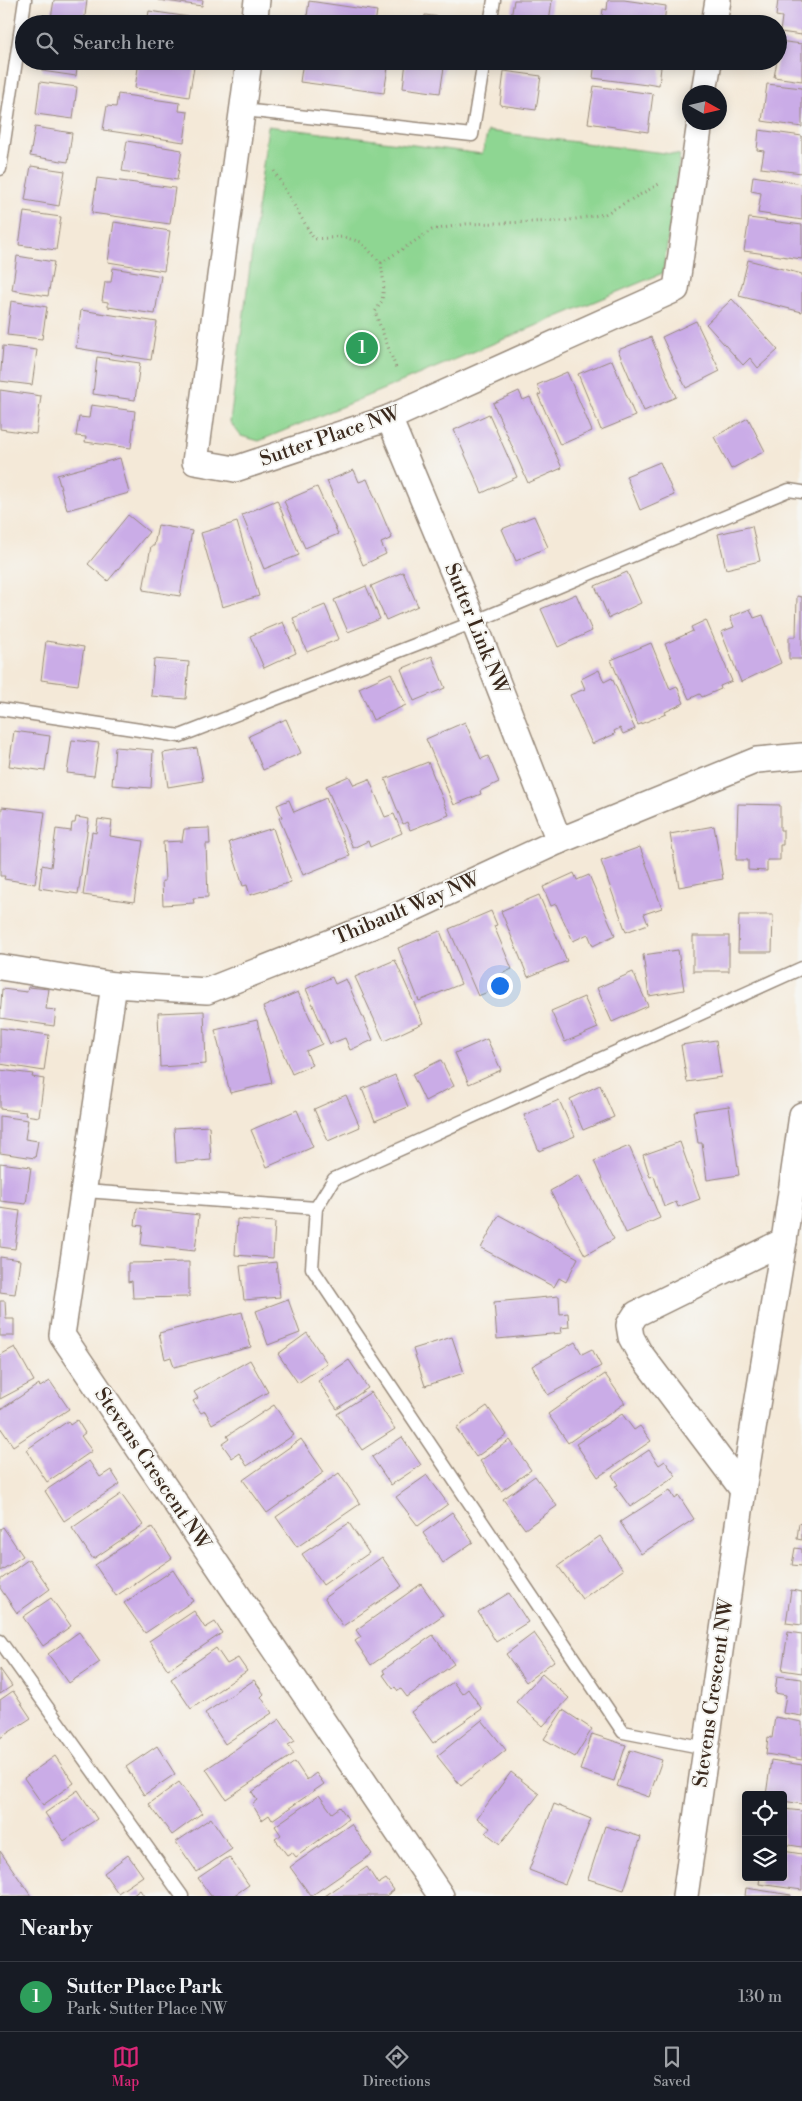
<!DOCTYPE html>
<html lang="en">
<head>
<meta charset="utf-8">
<style>
  body { margin:0; font-family:"Libre Bodoni",serif; background:#20242c; color:#f1f3f6 }
  .controls { position:absolute; right:15px; bottom:15px; display:grid; overflow:hidden; border-radius:5px; box-shadow:0 2px 12px #0003 }
  .controls button { width:45px; height:45px; display:grid; place-items:center; padding:0; border:0; border-bottom:1px solid #363941; background:#171b24; color:#f1f3f6; font:25px sans-serif }
  .compass { position:absolute; left:682px; top:85px; width:45px; height:45px; border-radius:50%; background:#171b24; box-shadow:0 2px 12px #0003; rotate:98deg }
  .you { position:absolute; left:499px; top:985px; width:18px; height:18px; margin:-12px; border:4px solid #fff; border-radius:50%; background:#1a73e8; box-shadow:0 0 0 8px #1a73e833 }
  .badge { display:grid; place-items:center; width:32px; height:32px; border-radius:50%; background:#db2777; color:#fff; font-size:16px; font-weight:700 }
  .pin { position:absolute; translate:-50% -50%; border:2px solid #fff; box-shadow:0 1px 5px #0006 }
  .list { margin:0; padding:0; list-style:none }
  h2 { display:flex; justify-content:space-between; align-items:center; height:65px; margin:0; padding:0 20px; font-size:21px }
  h2 small { font-size:16px; font-weight:400; color:#9ea1a6 }
  .list li { display:grid; grid-template-columns:32px 1fr auto; gap:15px; align-items:center; box-sizing:border-box; height:70px; padding:0 20px; border-top:1px solid #363941 }
  .list b { display:block; font-size:19px; white-space:nowrap }
  .list p { margin:0; font-size:16px; white-space:nowrap; color:#9ea1a6 }
  .list em { font-size:16px; font-style:normal; color:#9ea1a6 }
  .icon { flex:none; width:28px; height:28px; fill:none; stroke:currentColor; stroke-width:2; stroke-linecap:round; stroke-linejoin:round }
  .map { position:relative; flex:none; width:802px; height:1896px; overflow:hidden }
  .search { position:absolute; background:#171b24; box-shadow:0 2px 12px #0003; left:15px; right:15px; top:15px; height:55px; display:flex; align-items:center; gap:12px; box-sizing:border-box; padding:0 18px; border-radius:28px; color:#9ea1a6; font-size:19px }
  .sheet { height:135px; background:#171b24 }
  nav { display:flex; justify-content:space-around; align-items:center; box-sizing:border-box; height:70px; border-top:1px solid #363941; background:#171b24; font-size:14px; color:#9ea1a6 }
  nav a { display:grid; justify-items:center; gap:2px }
  nav .on { color:#db2777 }
  .map>svg:first-child { display:block }
  .green { fill:#8ed692; stroke:#648058 }
  .building { fill:#caace7 }
  .lines { fill:none; stroke-linecap:round; stroke-linejoin:round }
  .service-casing { stroke:#988a7b; stroke-width:15 }
  .minor-casing { stroke:#988a7b; stroke-width:28 }
  .path { stroke:#988a7b; stroke-width:3; stroke-dasharray:1 4; stroke-linecap:butt }
  .service { stroke:#fff; stroke-width:12 }
  .minor { stroke:#fff; stroke-width:25 }
  .labels { text-anchor:middle; dominant-baseline:central; stroke-width:4; stroke-linejoin:round; paint-order:stroke }
  .street-label { font-size:20px; fill:#3b2a1e; stroke:#f6f6f2 }
</style>
</head>
<body>
<div class="map">
<svg width="802" height="1896" viewBox="0 0 802 1896">
  <rect width="100%" height="100%" fill="#f6f6f2"/>
  <filter id="ink" filterUnits="userSpaceOnUse"><feTurbulence type="fractalNoise" baseFrequency=".02" numOctaves="2"/><feDisplacementMap in="SourceGraphic" scale="10" xChannelSelector="R" yChannelSelector="G"/><feConvolveMatrix kernelMatrix="1 2 1 2 8 2 1 2 1" color-interpolation-filters="sRGB"/></filter>
  <filter id="wash" filterUnits="userSpaceOnUse"><feTurbulence type="fractalNoise" baseFrequency=".0096" numOctaves="4" result="noise"/><feDisplacementMap in="SourceGraphic" scale="20" xChannelSelector="R" yChannelSelector="G"/><feGaussianBlur stdDeviation="1.12" result="paint"/><feColorMatrix in="noise" values="0 0 0 0 0 0 0 0 0 0 0 0 0 0 0 0 0 1.4 0 .05"/><feComposite in="paint" operator="in"/></filter>
  <g filter="url(#wash)">
    <rect width="100%" height="100%" fill="#f4e9d8"/>
    <polygon class="green" points="268,126 482,154 488,131 680,155 663,273 259,441 241,436 230,422"/>
    <g id="blocks">
      <g class="building">
        <polygon points="54,0 87,0 84,24 50,24"/>
        <polygon points="158,0 203,0 202,6"/>
        <polygon points="514,0 552,0 549,23 511,18"/>
        <polygon points="608,0 624,0 666,6 664,24 601,24 603,9 607,10"/>
        <polygon points="778,0 802,0 802,35 780,32 782,17 776,16"/>
        <polygon points="309,1 377,11 375,24 306,24"/>
        <polygon points="149,11 203,19 202,24 147,24"/>
        <polygon points="425,15 463,20 462,24 424,24"/>
        <polygon points="778,41 802,44 802,81 774,77 777,61 778,61"/>
        <polygon points="44,61 78,61 76,76 42,71"/>
        <polygon points="139,61 195,61 189,97 135,88"/>
        <polygon points="303,61 389,61 384,93 300,82"/>
        <polygon points="406,61 445,61 440,93 403,88"/>
        <polygon points="518,61 541,61 540,65"/>
        <polygon points="595,61 651,61 650,66 661,67 659,85 647,83 647,85 593,78"/>
        <polygon points="504,71 541,76 536,110 500,105"/>
        <polygon points="40,82 77,87 73,119 36,114"/>
        <polygon points="767,84 802,88 802,127 762,121"/>
        <polygon points="594,86 653,94 648,132 588,123"/>
        <polygon points="118,94 180,103 179,111 188,112 184,142 103,130 107,106 116,107"/>
        <polygon points="35,127 72,133 68,162 30,156"/>
        <polygon points="759,130 802,136 802,173 761,168 764,151 757,150"/>
        <polygon points="127,141 182,150 177,180 122,171"/>
        <polygon points="31,166 65,171 59,206 25,200"/>
        <polygon points="753,176 802,184 802,220 758,213 761,193 751,191"/>
        <polygon points="97,178 175,188 170,224 92,213"/>
        <polygon points="24,212 61,217 56,250 19,245"/>
        <polygon points="749,218 802,225 802,259 744,251"/>
        <polygon points="114,222 170,231 164,271 108,262"/>
        <polygon points="17,256 54,262 48,296 12,290"/>
        <polygon points="748,260 802,274 802,312 739,296"/>
        <polygon points="113,268 161,276 155,314 108,307 108,302 102,301 105,282 111,282"/>
        <polygon points="732,299 778,350 758,368 750,358 743,365 706,324"/>
        <polygon points="11,301 47,307 42,339 7,335"/>
        <polygon points="81,310 157,322 151,360 76,348"/>
        <polygon points="696,321 720,371 686,388 662,337"/>
        <polygon points="651,337 676,397 644,411 618,350"/>
        <polygon points="3,346 37,350 32,385 0,381"/>
        <polygon points="97,357 140,363 135,400 93,394"/>
        <polygon points="612,360 635,416 601,430 578,374"/>
        <polygon points="567,372 592,431 560,445 538,395 541,394 537,385"/>
        <polygon points="0,390 41,396 36,434 0,429"/>
        <polygon points="519,391 523,400 530,397 562,468 528,483 493,403"/>
        <polygon points="91,405 135,411 131,448 85,442 86,437 76,436 79,417 89,418"/>
        <polygon points="489,414 517,477 482,493 454,430"/>
        <polygon points="748,418 765,451 731,469 714,437"/>
        <polygon points="120,458 129,493 67,510 57,475"/>
        <polygon points="660,462 674,495 640,510 626,476"/>
        <polygon points="354,470 359,482 367,479 392,538 381,543 386,554 363,565 327,481"/>
        <polygon points="317,487 338,534 305,548 284,501"/>
        <polygon points="277,500 299,555 264,569 242,515"/>
        <polygon points="128,515 149,532 108,581 88,564"/>
        <polygon points="534,516 548,547 516,561 502,529"/>
        <polygon points="237,522 259,596 222,607 201,533"/>
        <polygon points="158,525 192,531 180,596 143,590 151,546 154,546"/>
        <polygon points="752,526 760,561 726,569 718,534"/>
        <polygon points="403,572 418,606 386,620 371,586"/>
        <polygon points="627,572 641,603 609,618 595,586"/>
        <polygon points="366,586 380,619 348,632 334,600"/>
        <polygon points="576,594 592,631 558,647 541,609"/>
        <polygon points="797,596 802,597 802,659 789,659 789,637 796,637"/>
        <polygon points="325,605 339,639 307,652 293,618"/>
        <polygon points="750,609 754,618 763,615 781,663 741,682 721,632 734,627 730,617"/>
        <polygon points="706,620 732,681 720,686 721,689 702,697 700,694 689,699 665,644 693,631 691,627"/>
        <polygon points="283,622 296,653 264,668 250,636"/>
        <polygon points="46,641 84,647 78,685 41,680"/>
        <polygon points="651,643 670,689 677,686 684,703 665,712 666,714 638,725 611,660"/>
        <polygon points="432,656 445,688 414,701 401,669"/>
        <polygon points="154,659 189,662 186,699 151,696"/>
        <polygon points="599,670 604,682 612,678 635,729 623,734 620,728 614,731 615,734 592,744 570,695 585,689 581,679"/>
        <polygon points="391,673 406,705 373,720 359,688"/>
        <polygon points="286,719 301,753 263,770 249,736"/>
        <polygon points="465,722 481,759 488,756 499,782 480,791 481,794 454,805 426,739"/>
        <polygon points="14,731 50,736 45,771 9,766"/>
        <polygon points="72,740 99,743 94,776 67,773"/>
        <polygon points="115,747 153,750 151,788 112,785"/>
        <polygon points="197,748 203,781 168,787 163,753"/>
        <polygon points="428,762 449,815 410,830 407,822 403,824 385,779"/>
        <polygon points="349,776 354,785 369,779 385,817 394,814 402,833 370,847 368,841 353,848 326,786"/>
        <polygon points="326,798 350,856 303,875 279,818 282,817 277,805 289,800 294,812"/>
        <polygon points="738,804 780,805 780,830 783,830 783,845 780,845 780,860 767,860 767,871 748,870 748,860 736,860"/>
        <polygon points="2,807 45,812 35,884 4,879 5,876 0,876 0,825"/>
        <polygon points="76,817 89,819 78,894 39,888 42,865 51,867 56,829 71,831 72,823 75,823"/>
        <polygon points="98,819 112,821 110,836 143,841 134,902 83,895 92,832 96,833"/>
        <polygon points="714,826 723,879 679,887 670,834"/>
        <polygon points="209,828 210,844 206,844 208,897 193,898 194,903 163,905 162,881 165,881 163,842 182,841 184,829"/>
        <polygon points="273,828 291,882 250,895 247,885 243,886 229,842"/>
        <polygon points="640,847 662,908 644,914 648,924 626,932 601,861"/>
        <polygon points="574,873 577,880 589,875 615,935 593,946 588,934 573,941 556,904 551,906 543,887"/>
        <polygon points="539,895 567,961 528,977 501,911"/>
        <polygon points="491,911 497,925 494,926 512,969 493,978 498,988 478,996 449,929"/>
        <polygon points="739,915 773,915 772,952 738,952"/>
        <polygon points="440,931 461,984 419,1001 398,948"/>
        <rect x="693" y="936" width="36" height="35"/>
        <polygon points="678,950 684,990 649,996 643,955"/>
        <polygon points="395,960 423,1023 384,1041 355,977"/>
        <polygon points="633,972 648,1006 612,1022 597,988"/>
        <polygon points="332,977 335,984 346,979 373,1040 350,1050 345,1038 330,1044 306,989"/>
        <polygon points="28,987 49,989 46,1009 56,1010 54,1026 0,1018 2,989 27,992"/>
        <polygon points="298,992 322,1044 306,1051 312,1065 292,1074 263,1007"/>
        <polygon points="584,997 598,1028 565,1042 551,1011"/>
        <polygon points="204,1011 206,1064 160,1067 158,1013"/>
        <polygon points="257,1020 272,1083 230,1093 215,1030"/>
        <polygon points="0,1028 49,1035 44,1071 0,1064"/>
        <polygon points="487,1039 501,1070 469,1084 455,1053"/>
        <polygon points="716,1040 721,1077 687,1082 681,1045"/>
        <polygon points="441,1060 454,1086 425,1101 412,1074"/>
        <polygon points="0,1070 33,1074 32,1077 44,1079 39,1117 25,1115 26,1112 0,1109"/>
        <polygon points="395,1075 408,1107 375,1121 362,1089"/>
        <polygon points="600,1085 614,1117 583,1130 570,1099"/>
        <polygon points="346,1095 360,1127 328,1141 314,1109"/>
        <polygon points="559,1100 575,1136 539,1151 524,1115"/>
        <polygon points="729,1106 739,1175 707,1180 702,1143 698,1143 693,1111"/>
        <polygon points="297,1110 313,1147 267,1167 251,1130"/>
        <polygon points="0,1116 28,1120 25,1139 38,1141 35,1158 0,1153"/>
        <polygon points="209,1126 211,1160 176,1163 174,1128"/>
        <polygon points="680,1142 700,1199 678,1207 676,1202 664,1207 654,1176 650,1177 643,1155"/>
        <polygon points="629,1146 660,1218 626,1233 594,1161"/>
        <polygon points="0,1163 31,1167 26,1204 0,1201"/>
        <polygon points="579,1175 614,1239 585,1255 550,1191"/>
        <polygon points="0,1208 20,1211 15,1249 0,1247"/>
        <polygon points="137,1208 199,1215 195,1251 141,1245 143,1226 135,1225"/>
        <polygon points="499,1215 578,1258 566,1282 559,1278 554,1287 481,1248"/>
        <polygon points="237,1219 275,1222 273,1258 235,1255"/>
        <polygon points="0,1257 20,1260 15,1294 0,1292"/>
        <polygon points="189,1262 189,1297 133,1298 132,1281 128,1282 128,1263"/>
        <polygon points="276,1262 280,1297 244,1300 240,1266"/>
        <polygon points="559,1296 560,1314 568,1313 569,1327 561,1328 562,1333 497,1339 494,1302"/>
        <polygon points="288,1299 300,1333 268,1345 256,1311"/>
        <polygon points="0,1301 5,1301 6,1319 14,1319 14,1336 0,1336"/>
        <polygon points="242,1312 251,1347 174,1367 171,1357 165,1359 159,1333"/>
        <polygon points="307,1333 327,1363 298,1383 278,1354"/>
        <polygon points="452,1337 464,1373 425,1386 413,1349"/>
        <polygon points="575,1342 582,1354 592,1349 601,1366 548,1395 532,1366"/>
        <polygon points="15,1347 34,1381 0,1399 0,1355"/>
        <polygon points="250,1360 268,1392 212,1424 205,1411 201,1413 193,1401 198,1398 194,1392"/>
        <polygon points="349,1360 368,1388 337,1409 318,1381"/>
        <polygon points="605,1374 625,1403 568,1443 548,1414"/>
        <polygon points="50,1381 69,1409 13,1446 0,1427 0,1410 39,1384 40,1387"/>
        <polygon points="371,1392 395,1429 362,1450 337,1414"/>
        <polygon points="274,1405 294,1435 247,1466 239,1453 232,1458 222,1444 229,1439 227,1436"/>
        <polygon points="487,1406 507,1435 476,1457 456,1428"/>
        <polygon points="622,1414 634,1430 640,1426 651,1441 598,1477 576,1444"/>
        <polygon points="77,1420 85,1433 81,1436 92,1451 47,1482 26,1450 68,1421 70,1425"/>
        <polygon points="402,1437 421,1465 391,1485 372,1457"/>
        <polygon points="301,1439 324,1472 267,1513 243,1480"/>
        <polygon points="510,1440 531,1470 501,1491 480,1461"/>
        <polygon points="649,1450 659,1465 665,1461 676,1476 630,1507 615,1486 618,1485 612,1475"/>
        <polygon points="89,1461 100,1477 111,1470 120,1484 64,1521 45,1491"/>
        <polygon points="339,1473 360,1504 297,1547 276,1517"/>
        <polygon points="427,1475 448,1504 418,1526 396,1497"/>
        <polygon points="535,1476 557,1506 525,1529 503,1499"/>
        <polygon points="670,1490 675,1499 679,1496 694,1519 641,1554 620,1522"/>
        <polygon points="121,1494 143,1525 93,1559 72,1528"/>
        <polygon points="452,1512 473,1542 443,1563 423,1533"/>
        <polygon points="349,1523 369,1553 323,1585 302,1554"/>
        <polygon points="799,1523 802,1524 802,1540 797,1539"/>
        <polygon points="3,1527 23,1556 0,1571 0,1529"/>
        <polygon points="152,1527 172,1558 116,1596 95,1565"/>
        <polygon points="600,1536 623,1570 582,1599 558,1566"/>
        <polygon points="795,1548 802,1549 802,1566 792,1565"/>
        <polygon points="382,1557 402,1586 343,1626 324,1598"/>
        <polygon points="29,1559 50,1589 17,1613 0,1588 0,1580"/>
        <polygon points="173,1570 193,1601 145,1633 124,1603"/>
        <polygon points="421,1584 443,1615 371,1665 355,1641 361,1637 356,1630"/>
        <polygon points="791,1590 802,1592 802,1625 786,1623"/>
        <polygon points="509,1593 528,1622 496,1642 478,1612"/>
        <polygon points="51,1598 71,1626 43,1646 23,1617"/>
        <polygon points="194,1611 205,1628 215,1622 222,1633 168,1670 149,1641"/>
        <polygon points="79,1632 100,1662 69,1683 48,1654"/>
        <polygon points="788,1632 802,1634 802,1673 782,1670"/>
        <polygon points="534,1633 554,1661 526,1682 506,1654"/>
        <polygon points="433,1635 454,1664 407,1697 401,1689 398,1691 395,1687 393,1689 383,1675 385,1674 383,1670"/>
        <polygon points="216,1648 227,1664 238,1658 247,1671 191,1709 171,1679"/>
        <polygon points="0,1669 12,1686 0,1694"/>
        <polygon points="542,1674 569,1698 543,1726 516,1702"/>
        <polygon points="777,1676 802,1679 802,1716 783,1713 786,1695 775,1693"/>
        <polygon points="254,1680 264,1694 261,1697 272,1713 225,1744 205,1713"/>
        <polygon points="453,1682 462,1694 468,1689 482,1709 433,1743 411,1712"/>
        <polygon points="13,1691 31,1718 0,1738 0,1700"/>
        <polygon points="563,1710 592,1729 575,1757 544,1739"/>
        <polygon points="775,1717 802,1722 802,1760 766,1754 768,1737 772,1738"/>
        <polygon points="280,1719 295,1741 288,1745 294,1754 226,1799 206,1769"/>
        <polygon points="482,1720 506,1750 461,1786 437,1756"/>
        <polygon points="592,1734 626,1745 614,1781 580,1770"/>
        <polygon points="157,1746 175,1774 144,1795 126,1767"/>
        <polygon points="630,1750 662,1760 649,1797 617,1786"/>
        <polygon points="55,1756 74,1783 43,1805 24,1778"/>
        <polygon points="771,1760 802,1765 802,1804 783,1801 783,1795 766,1795"/>
        <polygon points="295,1762 307,1780 316,1773 324,1784 272,1820 269,1815 262,1820 252,1804 257,1800 252,1792"/>
        <polygon points="511,1772 539,1794 500,1844 486,1833 490,1828 477,1818"/>
        <polygon points="179,1782 202,1813 172,1835 149,1804"/>
        <polygon points="78,1790 97,1819 64,1841 45,1813"/>
        <polygon points="319,1795 332,1813 340,1807 348,1819 296,1857 292,1852 287,1855 275,1839 281,1835 275,1826"/>
        <polygon points="554,1804 591,1819 565,1884 529,1870"/>
        <polygon points="783,1809 802,1811 802,1847 783,1844"/>
        <polygon points="211,1818 232,1849 197,1872 176,1842"/>
        <polygon points="351,1824 372,1854 311,1896 290,1867"/>
        <polygon points="605,1826 641,1837 624,1890 588,1879"/>
        <polygon points="0,1851 31,1896 0,1896"/>
        <polygon points="783,1851 802,1854 802,1890 759,1884 760,1877 783,1877"/>
        <polygon points="128,1855 143,1876 118,1893 104,1873"/>
        <polygon points="229,1857 249,1885 233,1896 211,1896 198,1878"/>
        <polygon points="367,1867 378,1884 386,1879 394,1890 386,1896 325,1896"/>
        <polygon points="746,1888 791,1895 791,1896 745,1896"/>
        <polygon points="140,1890 144,1896 132,1896"/>
      </g>
    </g>
  </g>
  <g filter="url(#ink)">
    <use href="#blocks" fill-opacity="0" stroke="#988a7b" stroke-width="1"/>
    <g class="lines">
      <defs>
        <g id="service">
          <polyline points="490,24 494,0"/>
          <polyline points="243,110 472,135 484,61"/>
          <polyline points="0,169 25,0"/>
          <polyline points="0,709 180,736 474,622 789,490 802,492"/>
          <polyline points="85,1191 316,1208"/>
          <polyline points="0,1641 182,1896"/>
          <polyline points="706,1748 623,1732 312,1268 316,1208 334,1179 802,968"/>
        </g>
        <g id="minor">
          <polyline points="254,24 257,0"/>
          <polyline points="714,24 718,0"/>
          <polyline points="249,61 195,462 235,469 389,418 676,289 700,122"/>
          <polyline points="704,92 709,61"/>
          <polyline points="389,418 474,622 559,841"/>
          <polyline points="0,967 114,985 207,991 397,916 559,841 757,760 802,756"/>
          <polyline points="114,985 62,1335 441,1896"/>
          <polyline points="743,1490 639,1352 631,1337 629,1325 636,1314 784,1241"/>
          <polyline points="685,1896 743,1490 784,1241 802,1115"/>
        </g>
      </defs>
      <use href="#service" class="service-casing"/>
      <use href="#minor" class="minor-casing"/>
      <g class="path">
        <polyline points="274,171 314,239 343,237 361,242 381,263 384,285 382,301 375,312 396,368"/>
        <polyline points="381,263 432,230 466,224 564,221 605,214 661,183"/>
      </g>
      <use href="#service" class="service"/>
      <use href="#minor" class="minor"/>
    </g>
  </g>
  <g class="labels">
    <g class="street-label">
      <text transform="translate(330 437) rotate(-19)">Sutter Place NW</text>
      <text transform="translate(476 629) rotate(68)">Sutter Link NW</text>
      <text transform="translate(407 909) rotate(-23)">Thibault Way NW</text>
      <text transform="translate(152 1469) rotate(56)">Stevens Crescent NW</text>
      <text transform="translate(714 1693) rotate(-82)">Stevens Crescent NW</text>
    </g>
  </g>
</svg>
<div class="controls">
<button><svg class="icon" aria-label="locate" viewBox="0 0 24 24"><circle cx="12" cy="12" r="6"/><path d="M12 2v4M12 18v4M2 12h4M18 12h4"/></svg></button>
<button><svg class="icon" aria-label="layers" viewBox="0 0 24 24"><path d="M12 4l9 5-9 5-9-5zM3 14l9 5 9-5"/></svg></button>
</div>
<svg class="compass" viewBox="-18 -18 36 36"><path d="M0-13l5 13h-10z" fill="#e53935"/><path d="M0 13l5-13h-10z" fill="#9ea1a6"/></svg>
<div class="you"></div>
<div class="pin badge" style="left:362px;top:348px;background:#2e9e5b">1</div>
<div class="search"><svg class="icon" aria-label="search" viewBox="0 0 24 24"><circle cx="10" cy="10" r="6"/><path d="M15 15l6 6"/></svg>Search here</div>
</div>
<section class="sheet">
<h2>Nearby<small></small></h2>
<ul class="list">
<li><span class="badge" style="background:#2e9e5b">1</span><div><b>Sutter Place Park</b><p>Park · Sutter Place NW</p></div><em>130 m</em></li>
</ul>
</section>
<nav>
<a class="on"><svg class="icon" aria-label="map" viewBox="0 0 24 24"><path d="M3 6l6-2 6 2 6-2v14l-6 2-6-2-6 2zM9 4v14M15 6v14"/></svg>Map</a>
<a><svg class="icon" aria-label="directions" viewBox="0 0 24 24"><path d="M12 3l9 9-9 9-9-9zM9 14v-3h6M13 9l2 2-2 2"/></svg>Directions</a>
<a><svg class="icon" aria-label="saved" viewBox="0 0 24 24"><path d="M7 4h10v16l-5-4-5 4z"/></svg>Saved</a>
</nav>
</body>
</html>
